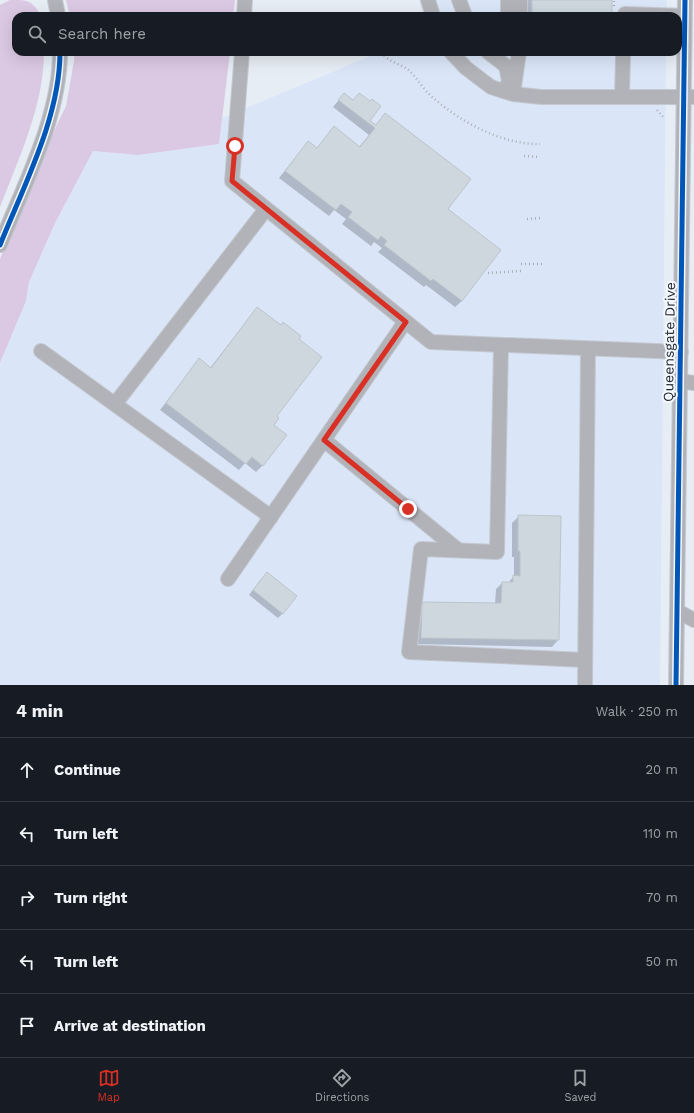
<!DOCTYPE html>
<html lang="en">
<head>
<meta charset="utf-8">
<style>
  body { margin:0; font-family:"Work Sans",sans-serif; background:#242831; color:#f1f3f6 }
  .stop { position:absolute; width:12px; height:12px; margin:-9px; border:3px solid #d93025; border-radius:50%; background:#fff }
  .stop.end { background:#d93025; border-color:#fff; box-shadow:0 1px 4px #0008 }
  .list { margin:0; padding:0; list-style:none }
  h2 { display:flex; justify-content:space-between; align-items:center; height:52px; margin:0; padding:0 16px; font-size:17px }
  h2 small { font-size:13px; font-weight:400; color:#9ea1a6 }
  .list li { display:grid; grid-template-columns:26px 1fr auto; gap:12px; align-items:center; box-sizing:border-box; height:64px; padding:0 16px; border-top:1px solid #363941 }
  .list b { display:block; font-size:15px; white-space:nowrap }
  .list em { font-size:13px; font-style:normal; color:#9ea1a6 }
  .icon { flex:none; width:22px; height:22px; fill:none; stroke:currentColor; stroke-width:2; stroke-linecap:round; stroke-linejoin:round }
  .map { position:relative; flex:none; width:694px; height:685px; overflow:hidden }
  .search { position:absolute; background:#171b24; box-shadow:0 4px 16px #0002; left:12px; right:12px; top:12px; height:44px; display:flex; align-items:center; gap:10px; box-sizing:border-box; padding:0 14px; border-radius:12px; color:#9ea1a6; font-size:15px }
  .sheet { height:372px; background:#171b24 }
  nav { display:flex; justify-content:space-around; align-items:center; box-sizing:border-box; height:56px; border-top:1px solid #363941; background:#171b24; font-size:11px; color:#9ea1a6 }
  nav a { display:grid; justify-items:center; gap:2px }
  nav .on { color:#d93025 }
  .map>svg:first-child { display:block }
  .built { fill:#dae6f8 }
  .green { fill:#dbc8e3 }
  .shadow { fill:#0003 }
  .building { fill:#cdd7dd; stroke:#bbc4ca }
  .lines { fill:none; stroke-linecap:round; stroke-linejoin:round }
  .minor-casing { stroke:#c4c9d1; stroke-width:16 }
  .path { stroke:#acaeb3; stroke-width:2.5; stroke-dasharray:1 3; stroke-linecap:butt }
  .minor { stroke:#b2b3b8; stroke-width:14 }
  .cycleway-casing { stroke:#f5f8fe; stroke-width:8 }
  .cycleway { stroke:#0057b8; stroke-width:5 }
  .route { stroke:#d93025; stroke-width:5 }
  .labels { text-anchor:middle; dominant-baseline:central; stroke-width:4; stroke-linejoin:round; paint-order:stroke }
  .street-label { font-size:14px; fill:#1f252f; stroke:#f5f8fe }
</style>
</head>
<body>
<div class="map">
<svg width="694" height="685" viewBox="0 0 694 685">
  <rect width="100%" height="100%" fill="#e7edf5"/>
  <g class="built">
    <polygon points="419,0 667,0 666,16 424,16"/>
    <polygon points="380,52 666,52 660,685 0,685 0,363 26,301 29,282 55,223 93,151 138,155 219,144 222,118"/>
  </g>
  <g class="green">
    <path d="M10 0C28 0 32 0 41 16H16V52H44C44 105 19 158 0 207V5Z"/>
    <polygon points="66,0 235,0 233,16 70,16"/>
    <polygon points="74,52 230,52 219,144 138,155 93,151 55,223 29,282 26,301 0,363 0,259 37,166 66,106 74,61"/>
  </g>
  <g class="shadow">
    <rect x="527" y="0" width="84" height="16"/>
    <polygon points="344,94 375,126 385,115 446,209 462,301 455,307 426,285 424,287 378,252 382,248 374,242 371,246 342,224 346,219 334,210 329,216 279,178 308,142 316,149 334,128 359,147 369,135 333,107"/>
    <polygon points="257,308 275,417 263,465 256,472 245,463 239,470 160,410 199,360 210,368"/>
    <polygon points="519,516 558,640 552,647 415,644 416,609 422,603 495,604 496,589 502,583 508,583 514,576 514,557 512,557 512,523"/>
    <polygon points="262,578 283,613 278,618 249,595"/>
  </g>
  <g class="building">
    <rect x="532" y="0" width="80" height="16"/>
    <polygon points="344,93 353,100 359,93 370,101 372,99 381,106 370,121 376,125 385,113 471,179 448,209 501,250 462,301 433,279 431,281 384,245 387,241 381,236 378,240 348,217 352,212 341,204 336,210 285,171 308,141 317,148 334,126 360,147 375,128 338,100"/>
    <polygon points="257,307 281,325 283,322 301,336 299,339 322,357 277,416 279,418 274,425 287,435 263,466 252,457 246,464 166,403 199,358 211,368"/>
    <polygon points="518,515 561,516 559,640 421,638 422,602 501,603 502,582 513,582 513,575 520,576 520,551 518,551"/>
    <polygon points="267,572 297,596 283,614 253,590"/>
  </g>
  <g class="lines">
    <defs>
      <g id="minor">
        <polyline points="55,0 58,16"/>
        <polyline points="428,0 433,16"/>
        <polyline points="459,0 465,16"/>
        <polyline points="625,14 684,16"/>
        <polyline points="244,16 245,0"/>
        <polyline points="508,16 508,0"/>
        <polyline points="520,16 520,0"/>
        <polyline points="242,52 232,181 431,342 681,352"/>
        <polyline points="451,52 466,68 491,87 513,94 541,97 694,97"/>
        <polyline points="488,52 506,66 509,81 505,91"/>
        <polyline points="514,87 519,52"/>
        <polyline points="622,96 623,56"/>
        <path d="M0 245C24 185 60 117 60 52"/>
        <polyline points="501,345 497,552 421,549 409,652 585,660"/>
        <polyline points="41,351 271,517"/>
        <polyline points="680,381 694,383"/>
        <polyline points="115,404 266,209"/>
        <polyline points="324,440 458,550"/>
        <polyline points="228,579 405,322"/>
        <polyline points="677,611 694,620"/>
        <polyline points="585,685 588,349"/>
        <polyline points="676,685 685,0"/>
      </g>
    </defs>
    <use href="#minor" class="minor-casing"/>
    <g class="path">
      <polyline points="614,6 614,0"/>
      <path d="M382 52C387 62 399 63 407 69 415 75 421 86 429 94 457 120 501 145 540 144"/>
      <polyline points="657,110 664,118"/>
      <polyline points="524,156 540,157"/>
      <polyline points="527,219 540,218"/>
      <polyline points="521,264 545,264"/>
      <polyline points="488,273 521,271"/>
    </g>
    <use href="#minor" class="minor"/>
    <defs>
      <g id="cycleway">
        <path d="M0 245C24 185 60 117 60 52"/>
        <polyline points="676,685 685,0"/>
      </g>
    </defs>
    <use href="#cycleway" class="cycleway-casing"/>
    <use href="#cycleway" class="cycleway"/>
  </g>
  <g class="lines">
    <polyline class="route" points="235,146 232,181 406,322 324,440 408,509"/>
  </g>
  <g class="labels">
    <g class="street-label">
      <text transform="translate(669 342) rotate(-89)">Queensgate Drive</text>
    </g>
  </g>
</svg>
<div class="stop" style="left:235px;top:146px"></div>
<div class="stop end" style="left:408px;top:509px"></div>
<div class="search"><svg class="icon" aria-label="search" viewBox="0 0 24 24"><circle cx="10" cy="10" r="6"/><path d="M15 15l6 6"/></svg>Search here</div>
</div>
<section class="sheet">
<h2>4 min<small>Walk · 250 m</small></h2>
<ul class="list">
<li><svg class="icon" aria-label="ahead" viewBox="0 0 24 24"><path d="M12 20V5M6 11l6-6 6 6"/></svg><div><b>Continue</b></div><em>20 m</em></li>
<li><svg class="icon" aria-label="left" viewBox="0 0 24 24"><path d="M17 20v-9H6M10 6l-5 5 5 5"/></svg><div><b>Turn left</b></div><em>110 m</em></li>
<li><svg class="icon" aria-label="right" viewBox="0 0 24 24"><path d="M7 20v-9h11M14 6l5 5-5 5"/></svg><div><b>Turn right</b></div><em>70 m</em></li>
<li><svg class="icon" aria-label="left" viewBox="0 0 24 24"><path d="M17 20v-9H6M10 6l-5 5 5 5"/></svg><div><b>Turn left</b></div><em>50 m</em></li>
<li><svg class="icon" aria-label="arrive" viewBox="0 0 24 24"><path d="M6 21V4h12l-3 4 3 4H6"/></svg><div><b>Arrive at destination</b></div></li>
</ul>
</section>
<nav>
<a class="on"><svg class="icon" aria-label="map" viewBox="0 0 24 24"><path d="M3 6l6-2 6 2 6-2v14l-6 2-6-2-6 2zM9 4v14M15 6v14"/></svg>Map</a>
<a><svg class="icon" aria-label="directions" viewBox="0 0 24 24"><path d="M12 3l9 9-9 9-9-9zM9 14v-3h6M13 9l2 2-2 2"/></svg>Directions</a>
<a><svg class="icon" aria-label="saved" viewBox="0 0 24 24"><path d="M7 4h10v16l-5-4-5 4z"/></svg>Saved</a>
</nav>
</body>
</html>
